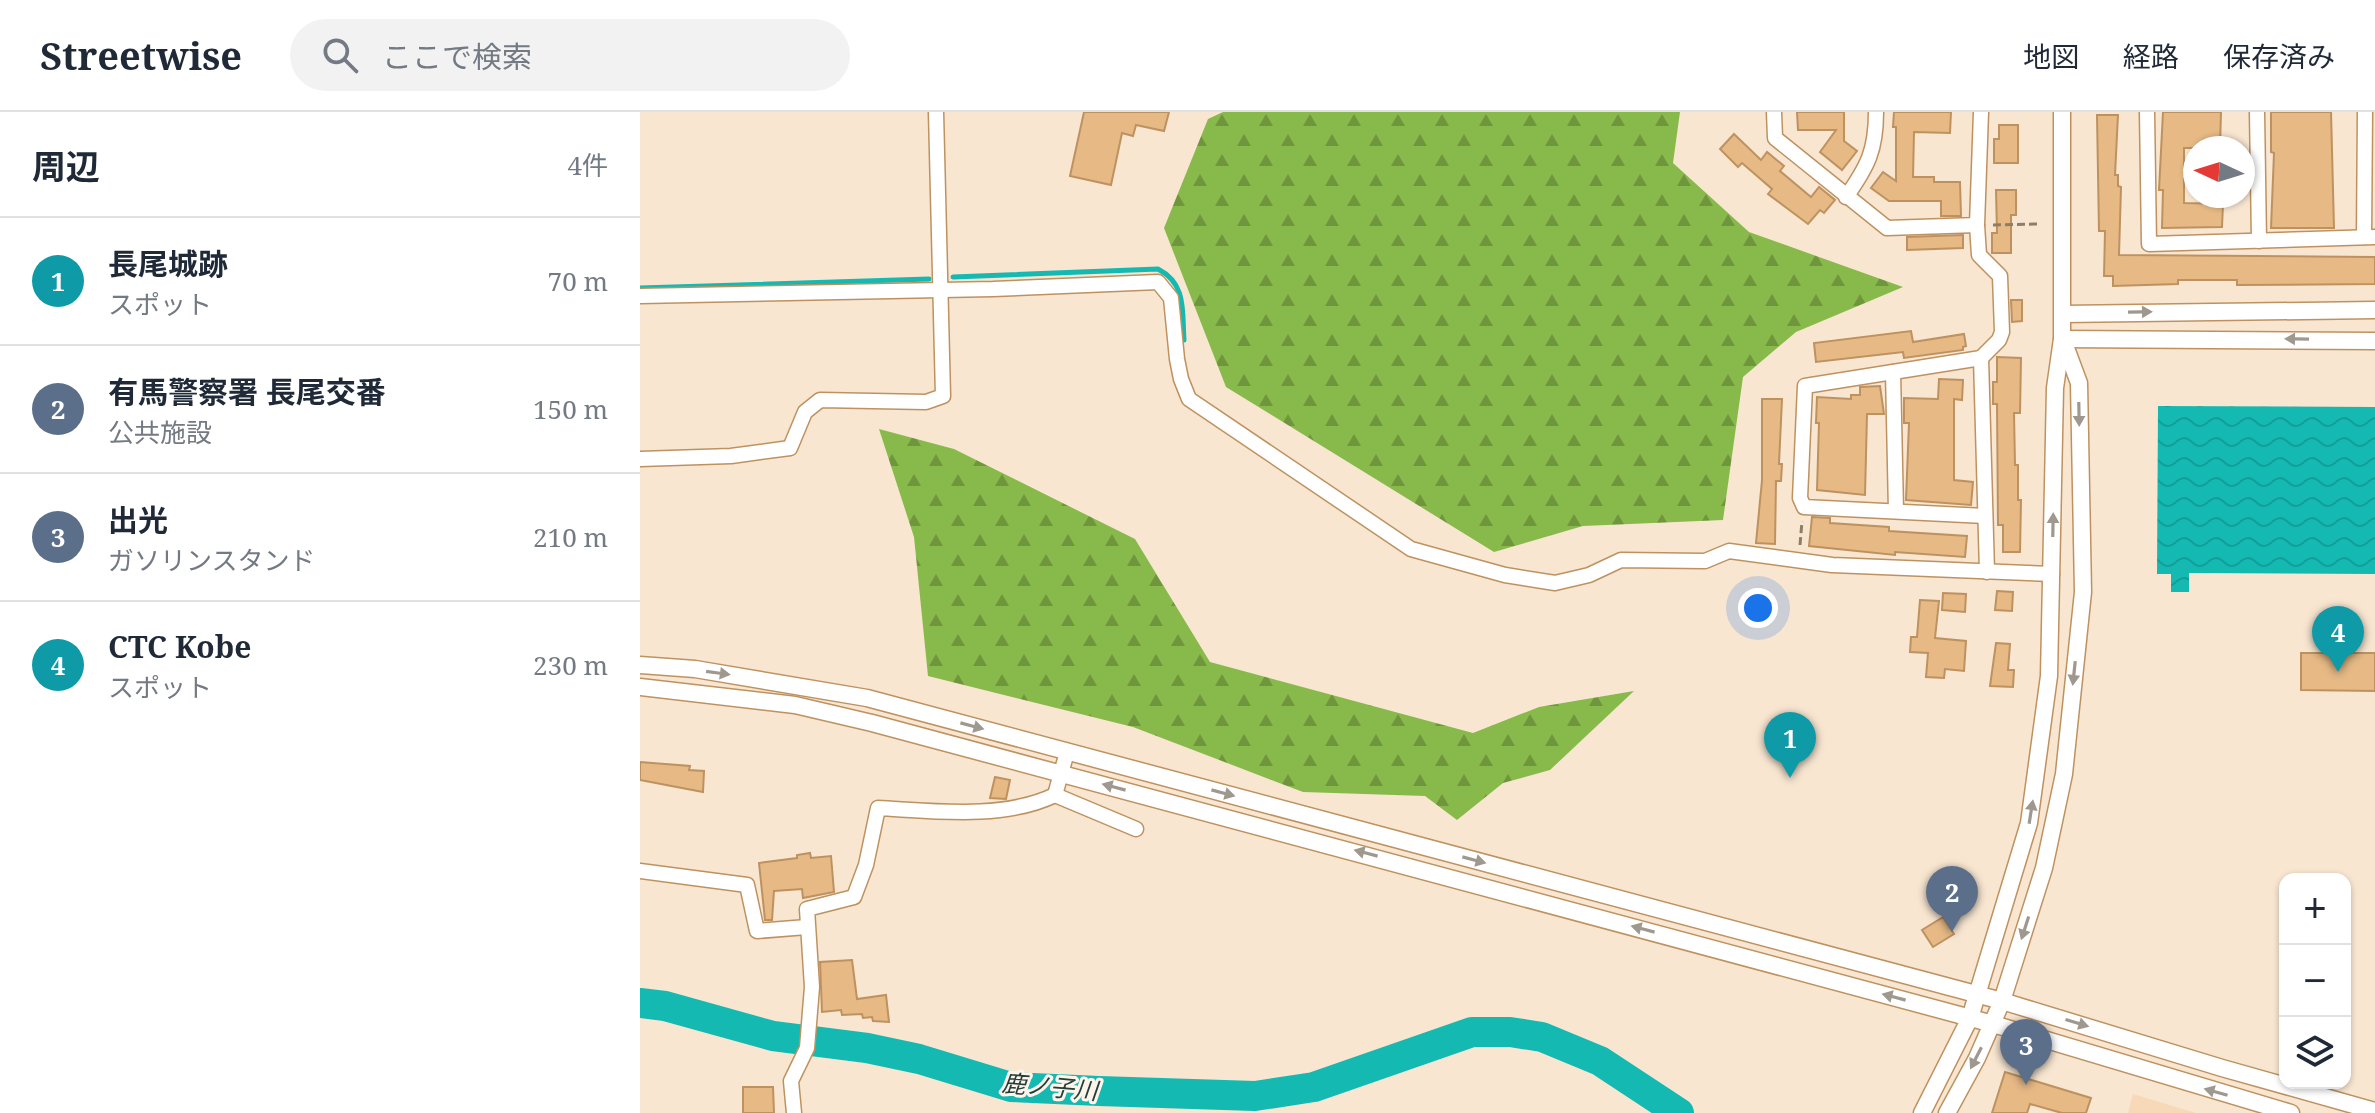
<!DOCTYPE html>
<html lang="ja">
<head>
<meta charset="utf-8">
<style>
  body { margin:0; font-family:"Noto Serif","Noto Sans JP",serif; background:#f2f2f3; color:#1f2937 }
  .controls { position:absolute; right:24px; bottom:24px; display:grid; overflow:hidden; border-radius:16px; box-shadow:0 2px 6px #0004 }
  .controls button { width:72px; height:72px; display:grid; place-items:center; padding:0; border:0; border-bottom:2px solid #e0e1e3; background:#fff; color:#1f2937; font:40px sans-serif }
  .compass { position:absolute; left:1543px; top:24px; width:72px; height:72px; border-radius:50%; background:#fff; box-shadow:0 2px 6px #0004; rotate:274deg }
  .you { position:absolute; left:1118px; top:496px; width:28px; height:28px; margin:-20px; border:6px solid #fff; border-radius:50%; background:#1a73e8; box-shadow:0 0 0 12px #1a73e833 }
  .badge { display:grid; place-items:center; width:52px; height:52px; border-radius:50%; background:#2c83d1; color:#fff; font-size:26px; font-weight:700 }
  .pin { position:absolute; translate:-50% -66px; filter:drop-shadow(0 2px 4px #0008) }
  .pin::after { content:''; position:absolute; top:42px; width:28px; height:24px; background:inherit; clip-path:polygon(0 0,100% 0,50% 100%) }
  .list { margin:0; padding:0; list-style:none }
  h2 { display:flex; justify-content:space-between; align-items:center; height:104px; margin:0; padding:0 32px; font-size:34px }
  h2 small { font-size:26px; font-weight:400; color:#747a83 }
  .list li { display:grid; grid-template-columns:52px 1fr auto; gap:24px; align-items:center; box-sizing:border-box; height:128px; padding:0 32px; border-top:2px solid #e0e1e3 }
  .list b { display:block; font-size:30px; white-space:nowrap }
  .list p { margin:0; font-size:26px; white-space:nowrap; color:#747a83 }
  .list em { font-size:26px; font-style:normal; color:#747a83 }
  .icon { flex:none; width:44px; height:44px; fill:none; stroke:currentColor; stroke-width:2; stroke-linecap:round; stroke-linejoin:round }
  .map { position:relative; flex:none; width:1735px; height:1001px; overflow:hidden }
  header { display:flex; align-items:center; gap:48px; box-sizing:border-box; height:112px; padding:0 40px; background:#fff; border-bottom:2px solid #e0e1e3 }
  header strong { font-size:38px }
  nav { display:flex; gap:44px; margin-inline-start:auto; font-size:28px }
  .search { width:560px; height:72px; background:#f2f2f3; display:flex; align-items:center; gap:20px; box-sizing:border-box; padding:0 28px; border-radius:44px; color:#747a83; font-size:30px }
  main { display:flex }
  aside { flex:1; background:#fff }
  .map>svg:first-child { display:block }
  .built { fill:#f8d9b7 }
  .forest { fill:url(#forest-firs) }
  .water { fill:url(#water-waves) }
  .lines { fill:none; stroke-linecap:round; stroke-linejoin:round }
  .stream { stroke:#14b9b2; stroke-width:5 }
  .river { stroke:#14b9b2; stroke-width:30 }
  .building { fill:#e6b985; stroke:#be9260; stroke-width:2 }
  .minor-casing { stroke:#be9260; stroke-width:17 }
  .tertiary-casing { stroke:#be9260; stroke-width:19 }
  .path { stroke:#8e7d68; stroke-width:3; stroke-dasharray:8 4; stroke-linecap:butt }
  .minor { stroke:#fff; stroke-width:14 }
  .tertiary { stroke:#fff; stroke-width:16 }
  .oneway { fill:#9f988e }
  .labels { text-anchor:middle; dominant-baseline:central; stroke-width:6; stroke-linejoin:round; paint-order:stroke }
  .water-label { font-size:24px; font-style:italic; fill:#213f3d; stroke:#fef4ea }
</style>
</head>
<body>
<header>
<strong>Streetwise</strong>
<div class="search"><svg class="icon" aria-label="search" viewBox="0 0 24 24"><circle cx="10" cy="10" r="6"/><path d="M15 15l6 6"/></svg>ここで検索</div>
<nav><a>地図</a><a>経路</a><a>保存済み</a></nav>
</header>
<main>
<aside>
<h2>周辺<small>4件</small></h2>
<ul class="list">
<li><span class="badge" style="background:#0f9aa8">1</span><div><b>長尾城跡</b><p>スポット</p></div><em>70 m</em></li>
<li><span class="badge" style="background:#5c6f8a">2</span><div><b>有馬警察署 長尾交番</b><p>公共施設</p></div><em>150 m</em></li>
<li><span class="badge" style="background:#5c6f8a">3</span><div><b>出光</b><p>ガソリンスタンド</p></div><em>210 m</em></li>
<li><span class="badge" style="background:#0f9aa8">4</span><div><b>CTC Kobe</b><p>スポット</p></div><em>230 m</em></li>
</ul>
</aside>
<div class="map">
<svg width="1735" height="1001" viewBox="0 0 1735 1001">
  <defs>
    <pattern id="forest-firs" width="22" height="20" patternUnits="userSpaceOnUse" patternTransform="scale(2)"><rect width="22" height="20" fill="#88ba4b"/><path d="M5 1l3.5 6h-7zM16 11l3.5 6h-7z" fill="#6f963c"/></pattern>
    <pattern id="water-waves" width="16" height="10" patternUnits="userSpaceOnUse" patternTransform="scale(2)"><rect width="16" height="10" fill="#14b9b2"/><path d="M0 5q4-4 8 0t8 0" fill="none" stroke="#139e98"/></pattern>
  </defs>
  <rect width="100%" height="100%" fill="#f8e6d1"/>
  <polygon class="built" points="1493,982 1556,1001 1488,1001"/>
  <g class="forest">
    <polygon points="583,0 1040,0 1033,51 1109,120 1263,175 1156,220 1103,265 1083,408 943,414 854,440 586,275 524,116 568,7"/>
    <polygon points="239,317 314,337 495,427 570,550 833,621 899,595 994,579 910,658 863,671 817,708 785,684 663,680 493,615 288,564 274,425"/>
  </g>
  <polygon class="water" points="1518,294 1735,295 1735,462 1549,461 1549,480 1531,480 1531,462 1517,462"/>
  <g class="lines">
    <g class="stream">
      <path d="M313 165 518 157C547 172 542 199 544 228"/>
      <polyline points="0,176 289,167"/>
    </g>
    <polyline class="river" points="0,891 25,894 133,924 227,936 279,947 371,975 459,979 615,984 674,975 832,920 870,920 902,925 960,949 1039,1001"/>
  </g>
  <g class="building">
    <polygon points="444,0 529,0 524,19 496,13 493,24 482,21 471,73 430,64"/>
    <polygon points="1157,0 1204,0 1204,29 1217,39 1202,58 1180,40 1196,18 1158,18"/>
    <polygon points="1254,0 1311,0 1310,21 1274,20 1273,65 1294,65 1294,70 1320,70 1321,104 1301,104 1301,89 1249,89 1231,76 1243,60 1256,69 1256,15 1253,15"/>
    <polygon points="1523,0 1581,0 1580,36 1544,36 1544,91 1583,92 1582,115 1522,116 1523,78 1519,78"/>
    <polygon points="1631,0 1691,0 1694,116 1631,116 1634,41 1631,40"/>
    <polygon points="1457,3 1478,3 1475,63 1478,63 1478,74 1481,75 1479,143 1735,145 1735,172 1597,173 1597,168 1538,168 1538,172 1473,174 1473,164 1464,164 1465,119 1459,119"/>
    <polygon points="1359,13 1378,13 1378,51 1354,51 1354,27 1359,27"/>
    <polygon points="1094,22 1121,48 1127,40 1144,54 1140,59 1171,85 1179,75 1195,88 1184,101 1180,98 1168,112 1128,82 1132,77 1102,51 1098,55 1080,37"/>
    <polygon points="1356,78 1376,78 1376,103 1371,103 1371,141 1352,141 1352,121 1357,121"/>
    <polygon points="1323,123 1323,136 1267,138 1267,125"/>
    <polygon points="1371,188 1382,188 1382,209 1372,210"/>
    <polygon points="1271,219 1273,230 1324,222 1326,234 1323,235 1323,238 1264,246 1263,240 1176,250 1174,231"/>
    <polygon points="1357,245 1381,246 1380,301 1374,301 1375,353 1378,353 1378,388 1381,388 1380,440 1363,440 1363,413 1358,413 1357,292 1353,292 1353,270 1357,270"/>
    <polygon points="1299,267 1323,268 1322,288 1314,287 1314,368 1333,370 1331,393 1266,388 1269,311 1264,311 1264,286 1298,287"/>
    <polygon points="1240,274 1244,302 1227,302 1225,383 1177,378 1179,311 1176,311 1177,285 1211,287 1211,283 1220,283 1220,275"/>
    <polygon points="1122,287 1142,287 1139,352 1142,352 1141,369 1136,369 1135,432 1116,431 1122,368"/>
    <polygon points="1172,405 1190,406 1190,411 1249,415 1249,419 1327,424 1325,445 1255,440 1255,443 1169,434"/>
    <polygon points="1357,479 1373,480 1372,499 1355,498"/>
    <polygon points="1303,481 1326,482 1325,500 1302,498"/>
    <polygon points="1280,488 1299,489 1295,526 1326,529 1324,559 1305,557 1304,566 1286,565 1288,541 1270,540 1271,525 1277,525"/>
    <polygon points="1356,531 1370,532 1368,558 1374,558 1373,575 1350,574"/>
    <polygon points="1661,541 1735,541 1735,579 1661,578"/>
    <polygon points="0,650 50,654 49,658 64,659 63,680 0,668"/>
    <polygon points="355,665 370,668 366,687 350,686"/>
    <polygon points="170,741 171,746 191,744 194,780 163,786 162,777 134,779 132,808 125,808 119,751 157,746 157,743"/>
    <polygon points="1303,805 1314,822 1293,835 1282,818"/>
    <polygon points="212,848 217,887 246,883 249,910 233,909 232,905 223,906 222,902 202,903 201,898 182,900 180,850"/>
    <polygon points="1365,960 1451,986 1446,1001 1422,1001 1390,992 1387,1001 1352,1001"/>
    <polygon points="103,975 133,975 134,1001 103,1001"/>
  </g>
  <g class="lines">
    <defs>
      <g id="minor">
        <polyline points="1134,0 1135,26 1247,116 1337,113 1341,0"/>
        <polyline points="1507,0 1509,132 1735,125"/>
        <polyline points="1617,0 1619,129"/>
        <path d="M1206 85C1228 54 1236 38 1236 0"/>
        <polyline points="1337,113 1339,143 1360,164 1362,220 1359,228 1341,246 1347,460"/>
        <polyline points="1724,125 1725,0"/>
        <polyline points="0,184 353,177 518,170 531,186 537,247 541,267 549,287 771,437 865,463 915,471 949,463 981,448 1065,449 1089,439 1192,453 1412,462"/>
        <polyline points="1341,246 1165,274 1160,386 1164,395 1345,404"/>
        <polyline points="1253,260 1256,399"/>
        <polyline points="0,347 91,344 150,336 165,300 180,288 286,290 303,284 296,0"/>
        <polyline points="415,683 496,717"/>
        <polyline points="0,759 107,773 117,819 167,815"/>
        <path d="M154 1001 151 969 167 936 172 875 167 797 214 785 226 753 238 696C294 699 363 708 415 683L427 640"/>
      </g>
      <g id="tertiary">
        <polyline points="1423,202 1735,198"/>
        <polyline points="1422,227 1735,229"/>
        <polyline points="0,553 55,557 227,586 1362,889 1582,956 1735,999"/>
        <polyline points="0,575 155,593 232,611 1353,912 1651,1001"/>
        <polyline points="1282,1001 1330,906 1389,711 1409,564 1415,276 1422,227 1422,0"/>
        <polyline points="1307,1001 1337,946 1362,889 1404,756 1424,662 1443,480 1439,271 1423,228"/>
      </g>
    </defs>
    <use href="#minor" class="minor-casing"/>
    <use href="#tertiary" class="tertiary-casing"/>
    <g class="path">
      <polyline points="1353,113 1397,112"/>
      <polyline points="1160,433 1162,409"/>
    </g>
    <use href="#minor" class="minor"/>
    <use href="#tertiary" class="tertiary"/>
  </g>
  <defs><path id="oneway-solid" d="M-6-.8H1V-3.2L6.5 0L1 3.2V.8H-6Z" transform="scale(2)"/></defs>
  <g class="oneway">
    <use href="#oneway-solid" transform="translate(1500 200) rotate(-1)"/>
    <use href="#oneway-solid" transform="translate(1657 227) rotate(-179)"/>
    <use href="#oneway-solid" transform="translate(1439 302) rotate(89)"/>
    <use href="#oneway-solid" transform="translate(1413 413) rotate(-89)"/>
    <use href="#oneway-solid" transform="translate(78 561) rotate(8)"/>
    <use href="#oneway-solid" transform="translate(1434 561) rotate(96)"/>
    <use href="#oneway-solid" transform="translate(332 614) rotate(15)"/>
    <use href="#oneway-solid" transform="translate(474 675) rotate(-165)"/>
    <use href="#oneway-solid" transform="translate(583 681) rotate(15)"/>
    <use href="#oneway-solid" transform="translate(1391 700) rotate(-81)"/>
    <use href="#oneway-solid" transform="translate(726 741) rotate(-165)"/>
    <use href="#oneway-solid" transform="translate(834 748) rotate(15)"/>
    <use href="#oneway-solid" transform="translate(1385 816) rotate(108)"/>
    <use href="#oneway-solid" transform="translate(1003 817) rotate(-165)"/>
    <use href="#oneway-solid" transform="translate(1254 885) rotate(-165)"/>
    <use href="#oneway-solid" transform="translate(1437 911) rotate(17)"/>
    <use href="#oneway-solid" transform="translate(1336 946) rotate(117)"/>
    <use href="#oneway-solid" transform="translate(1576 980) rotate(-164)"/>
  </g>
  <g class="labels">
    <g class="water-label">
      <text transform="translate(410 974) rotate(5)">鹿ノ子川</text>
    </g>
  </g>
</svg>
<div class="controls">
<button>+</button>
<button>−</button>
<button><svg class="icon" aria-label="layers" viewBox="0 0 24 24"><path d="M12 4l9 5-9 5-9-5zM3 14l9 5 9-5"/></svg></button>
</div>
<svg class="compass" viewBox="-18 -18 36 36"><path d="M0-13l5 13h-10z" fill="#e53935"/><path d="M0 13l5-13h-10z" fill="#747a83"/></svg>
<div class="you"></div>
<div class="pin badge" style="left:1150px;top:666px;background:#0f9aa8">1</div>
<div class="pin badge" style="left:1312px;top:820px;background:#5c6f8a">2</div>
<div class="pin badge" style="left:1386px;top:973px;background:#5c6f8a">3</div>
<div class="pin badge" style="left:1698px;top:560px;background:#0f9aa8">4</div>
</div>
</main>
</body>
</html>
